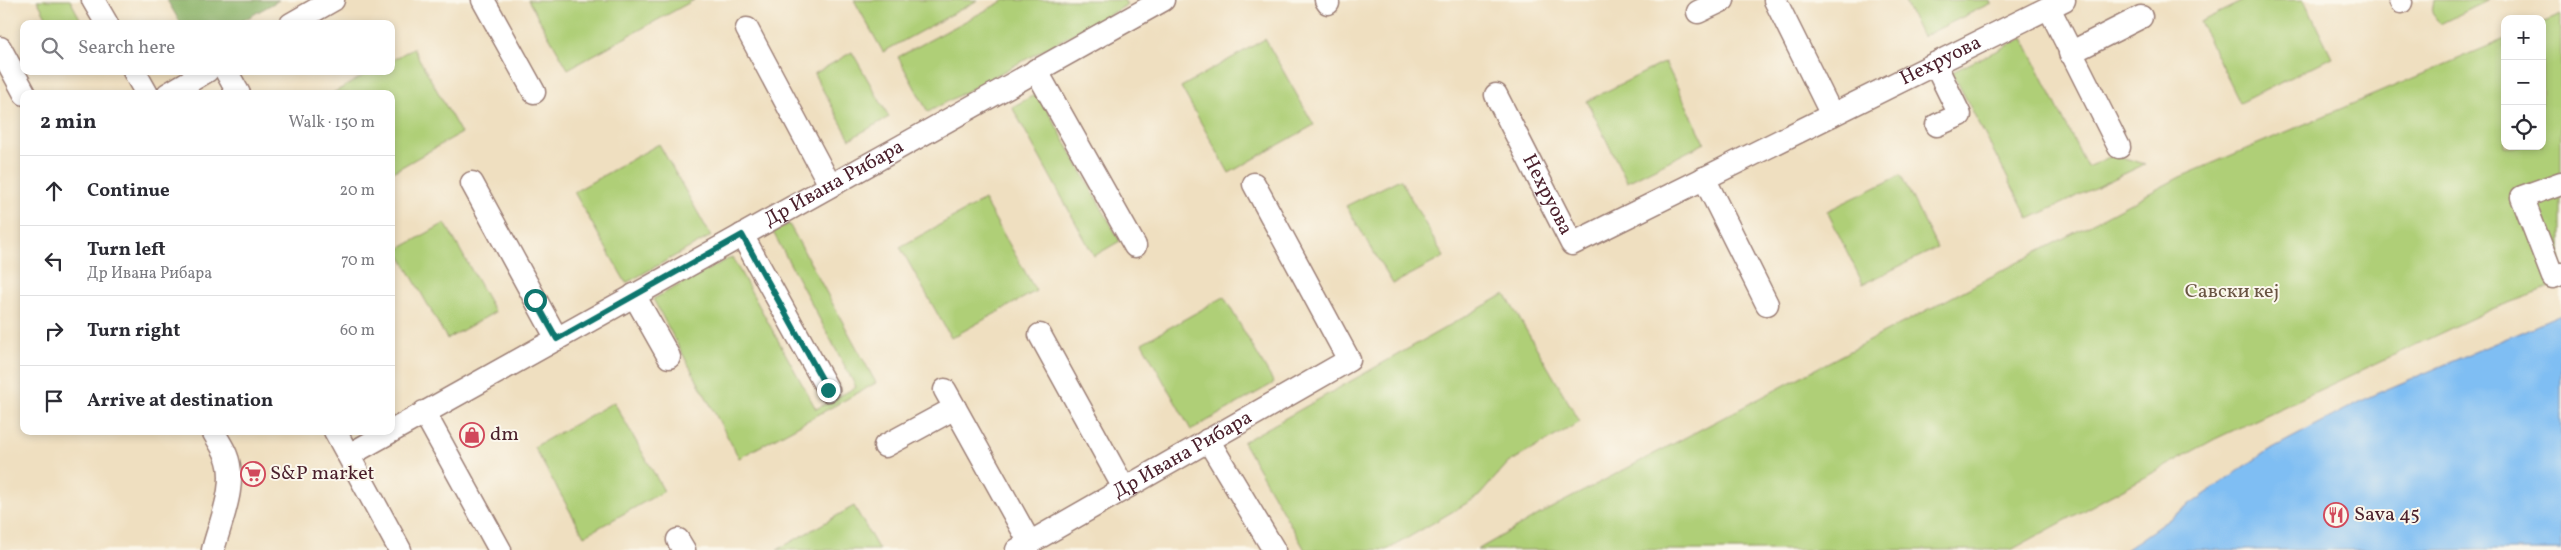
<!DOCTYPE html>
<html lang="en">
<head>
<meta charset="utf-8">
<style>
  body { margin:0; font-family:Vollkorn,serif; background:#f7f7f7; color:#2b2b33 }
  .controls { position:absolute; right:15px; top:15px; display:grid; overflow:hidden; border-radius:10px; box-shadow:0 2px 8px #0003 }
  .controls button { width:45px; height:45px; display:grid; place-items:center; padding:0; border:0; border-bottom:1px solid #e1e1e2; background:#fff; color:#2b2b33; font:25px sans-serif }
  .stop { position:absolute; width:15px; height:15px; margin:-11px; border:4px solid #0f766e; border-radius:50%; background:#fff }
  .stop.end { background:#0f766e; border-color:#fff; box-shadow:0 1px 5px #0008 }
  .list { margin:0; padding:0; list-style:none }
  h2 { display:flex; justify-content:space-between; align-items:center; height:65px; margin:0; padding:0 20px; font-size:21px }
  h2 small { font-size:16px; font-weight:400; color:#7c7c81 }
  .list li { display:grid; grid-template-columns:32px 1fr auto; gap:15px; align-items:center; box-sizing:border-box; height:70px; padding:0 20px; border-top:1px solid #e1e1e2 }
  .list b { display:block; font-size:19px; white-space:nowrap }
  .list p { margin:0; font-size:16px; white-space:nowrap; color:#7c7c81 }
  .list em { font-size:16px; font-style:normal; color:#7c7c81 }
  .icon { flex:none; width:28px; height:28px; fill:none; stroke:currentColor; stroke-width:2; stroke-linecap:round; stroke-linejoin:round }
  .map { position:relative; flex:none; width:2561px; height:550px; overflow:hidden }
  .search { position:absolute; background:#fff; box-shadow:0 2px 8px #0003; left:20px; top:20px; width:375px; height:55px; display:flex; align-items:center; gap:12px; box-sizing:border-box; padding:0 18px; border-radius:10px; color:#7c7c81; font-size:19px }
  .panel { position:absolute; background:#fff; box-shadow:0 2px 8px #0003; left:20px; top:90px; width:375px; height:345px; border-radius:10px }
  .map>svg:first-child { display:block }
  .green { fill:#afcf77; stroke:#7c7751 }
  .forest { fill:#8bb268; stroke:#6a684a }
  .water { fill:#7fbef3; stroke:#646e8f }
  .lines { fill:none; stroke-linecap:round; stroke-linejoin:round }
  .minor-casing { stroke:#9c7f76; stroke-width:25 }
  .minor { stroke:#fff; stroke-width:22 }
  .route { stroke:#0f766e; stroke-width:6 }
  .labels { text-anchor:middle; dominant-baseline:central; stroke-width:4; stroke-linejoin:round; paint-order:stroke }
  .street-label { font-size:20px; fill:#4a1f2b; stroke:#fbf7ec }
  .park-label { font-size:20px; fill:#685442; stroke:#fbf7ec }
  .poi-label { font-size:20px; fill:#4a1f2b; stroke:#fbf7ec; text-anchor:start }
</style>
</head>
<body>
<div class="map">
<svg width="2561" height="550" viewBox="0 0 2561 550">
  <rect width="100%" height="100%" fill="#fbf7ec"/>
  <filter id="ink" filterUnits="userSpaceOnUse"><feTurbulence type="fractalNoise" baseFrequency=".02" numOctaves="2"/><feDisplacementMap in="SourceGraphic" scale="10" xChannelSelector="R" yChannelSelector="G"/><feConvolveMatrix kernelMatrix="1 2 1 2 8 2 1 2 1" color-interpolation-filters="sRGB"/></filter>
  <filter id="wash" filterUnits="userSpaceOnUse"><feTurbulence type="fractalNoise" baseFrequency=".0096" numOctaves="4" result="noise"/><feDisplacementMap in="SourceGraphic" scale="20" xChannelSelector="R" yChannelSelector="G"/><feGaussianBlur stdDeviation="1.12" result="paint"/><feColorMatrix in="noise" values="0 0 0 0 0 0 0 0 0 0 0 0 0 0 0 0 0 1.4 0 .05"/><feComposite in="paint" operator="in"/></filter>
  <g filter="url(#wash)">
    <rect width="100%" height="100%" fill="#efdfc0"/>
    <g class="green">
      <polygon points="37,0 70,0 83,24 50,24"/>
      <polygon points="528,0 694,0 568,69"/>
      <polygon points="854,0 978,0 883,52"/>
      <polygon points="1005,0 1124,0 1127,5 928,112 898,57"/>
      <polygon points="1904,0 1990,0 1991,3 1922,37"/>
      <polygon points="2245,0 2304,0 2332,57 2240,103 2200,22"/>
      <polygon points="2434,0 2489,0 2440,24 2432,13"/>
      <polygon points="2561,15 2561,284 2492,309 2215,439 2011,550 1477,550 1540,514 2180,177 2505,39 2505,146 2542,146 2542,23"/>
      <polygon points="2023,38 2087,167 2114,155 2145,164 2029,219 1952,72"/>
      <polygon points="1265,39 1314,125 1229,173 1181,87"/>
      <polygon points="413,48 461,133 391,173 391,94 333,93 372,71 391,71 391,61"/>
      <polygon points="852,52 889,117 850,139 814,74"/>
      <polygon points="1665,62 1705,143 1627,182 1587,101"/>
      <polygon points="1038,93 1120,241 1094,256 1012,107"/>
      <polygon points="659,144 711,236 626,283 574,192"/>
      <polygon points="1901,175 1937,248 1863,284 1827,211"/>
      <polygon points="1400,179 1444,257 1393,284 1346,206"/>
      <polygon points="984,200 1036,291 951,338 900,247"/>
      <polygon points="445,223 495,312 447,339 397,250"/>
      <polygon points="789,224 876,383 739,458 653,299 732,257 816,409 856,387 773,232"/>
      <polygon points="1505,294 1580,422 1508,463 1479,496 1387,550 1305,550 1243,442"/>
      <polygon points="1224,297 1274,383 1191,430 1142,343"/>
      <polygon points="614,402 664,491 584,536 534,447"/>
      <polygon points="854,506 879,550 777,550"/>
    </g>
    <polygon class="forest" points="167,0 279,0 237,24 181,24"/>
    <polygon class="water" points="2561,315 2561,550 2125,550 2267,451 2371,396"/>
  </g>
  <g filter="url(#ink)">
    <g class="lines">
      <defs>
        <g id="minor">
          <polyline points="93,0 107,24"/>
          <polyline points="483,0 534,92"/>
          <polyline points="1326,0 1328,3"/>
          <polyline points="1775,0 1832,115"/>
          <polyline points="2400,0 2401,2"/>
          <polyline points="2049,8 2119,147"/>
          <polyline points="1698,12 1723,0"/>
          <polyline points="291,24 333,0"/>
          <polyline points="747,29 830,185"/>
          <polyline points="0,48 25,94"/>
          <polyline points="2070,53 2141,17"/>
          <polyline points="1935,64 1960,115 1937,125"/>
          <polyline points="1036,70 1135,246"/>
          <polyline points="134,71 147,94"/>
          <polyline points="226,71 239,94"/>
          <polyline points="168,94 207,71"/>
          <path id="s1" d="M1496 95 1572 244 2064 0"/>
          <polyline points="1704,178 1767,304"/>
          <polyline points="472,183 557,339"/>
          <polyline points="2561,183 2522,197 2553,277 2561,274"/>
          <polyline points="742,235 828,390"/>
          <polyline points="634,295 669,357"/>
          <polyline points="1040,335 1124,488"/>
          <polyline points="945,390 1030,543"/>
          <polyline points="424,412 500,550"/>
          <path d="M213 431C217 439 223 447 226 455 238 484 220 522 213 550"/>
          <polyline points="335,431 400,550"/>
          <polyline points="1208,440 1274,550"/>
          <polyline points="885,446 955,408"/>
          <path id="s2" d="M349 455 1163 0"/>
          <polyline points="678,540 684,550"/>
          <path id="s3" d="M1017 550 1349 360 1254 184"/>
        </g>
      </defs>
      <use href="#minor" class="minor-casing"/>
      <use href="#minor" class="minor"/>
    </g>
  </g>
  <g class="lines" filter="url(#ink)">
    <polyline class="route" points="535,300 557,339 742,235 828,390"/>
  </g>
  <defs>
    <symbol id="shop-ring" viewBox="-11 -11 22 22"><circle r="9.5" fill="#fbf7ec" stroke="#d1495b" stroke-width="1.5"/><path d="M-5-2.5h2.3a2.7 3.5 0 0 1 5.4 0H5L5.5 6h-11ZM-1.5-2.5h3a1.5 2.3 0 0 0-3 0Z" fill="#d1495b"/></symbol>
    <symbol id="supermarket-ring" viewBox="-11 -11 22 22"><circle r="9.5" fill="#fbf7ec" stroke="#d1495b" stroke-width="1.5"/><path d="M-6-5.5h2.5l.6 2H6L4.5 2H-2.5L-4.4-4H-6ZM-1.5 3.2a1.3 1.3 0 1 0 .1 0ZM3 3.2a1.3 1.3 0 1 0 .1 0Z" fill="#d1495b"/></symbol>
    <symbol id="restaurant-ring" viewBox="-11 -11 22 22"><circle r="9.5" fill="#fbf7ec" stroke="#d1495b" stroke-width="1.5"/><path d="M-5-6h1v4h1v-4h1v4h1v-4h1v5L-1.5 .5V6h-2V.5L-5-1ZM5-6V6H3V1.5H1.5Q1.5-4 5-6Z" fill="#d1495b"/></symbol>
  </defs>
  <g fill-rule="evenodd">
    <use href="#shop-ring" x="458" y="421" width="28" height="28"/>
    <use href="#supermarket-ring" x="239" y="460" width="28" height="28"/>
    <use href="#restaurant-ring" x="2322" y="501" width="28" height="28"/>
  </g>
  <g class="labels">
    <g class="street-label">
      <text stroke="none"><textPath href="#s1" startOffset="579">Нехруова</textPath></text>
      <text stroke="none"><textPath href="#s2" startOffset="556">Др Ивана Рибара</textPath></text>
      <text stroke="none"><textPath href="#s1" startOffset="112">Нехруова</textPath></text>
      <text stroke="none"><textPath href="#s3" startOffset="191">Др Ивана Рибара</textPath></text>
    </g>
    <g class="park-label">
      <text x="2232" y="292">Савски кеј</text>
    </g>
    <g class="poi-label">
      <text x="490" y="435">dm</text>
      <text x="270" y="474">S&amp;P market</text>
      <text x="2354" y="515">Sava 45</text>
    </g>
  </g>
</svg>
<div class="controls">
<button>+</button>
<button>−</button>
<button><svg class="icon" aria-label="locate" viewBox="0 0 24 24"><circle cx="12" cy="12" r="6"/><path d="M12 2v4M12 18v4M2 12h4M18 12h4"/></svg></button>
</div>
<div class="stop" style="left:535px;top:300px"></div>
<div class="stop end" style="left:828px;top:390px"></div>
<div class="search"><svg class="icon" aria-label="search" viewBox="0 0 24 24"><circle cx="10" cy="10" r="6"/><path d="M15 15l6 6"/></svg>Search here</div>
<section class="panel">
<h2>2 min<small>Walk · 150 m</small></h2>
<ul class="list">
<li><svg class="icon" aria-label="ahead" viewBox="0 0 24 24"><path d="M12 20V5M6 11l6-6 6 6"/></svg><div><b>Continue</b></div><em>20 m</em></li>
<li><svg class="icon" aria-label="left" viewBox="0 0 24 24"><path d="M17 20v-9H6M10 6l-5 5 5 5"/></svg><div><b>Turn left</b><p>Др Ивана Рибара</p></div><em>70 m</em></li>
<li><svg class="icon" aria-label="right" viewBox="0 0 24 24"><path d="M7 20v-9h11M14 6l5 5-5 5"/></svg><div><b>Turn right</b></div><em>60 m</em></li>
<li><svg class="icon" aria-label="arrive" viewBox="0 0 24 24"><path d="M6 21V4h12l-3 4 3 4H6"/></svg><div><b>Arrive at destination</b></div></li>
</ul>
</section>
</div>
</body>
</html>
